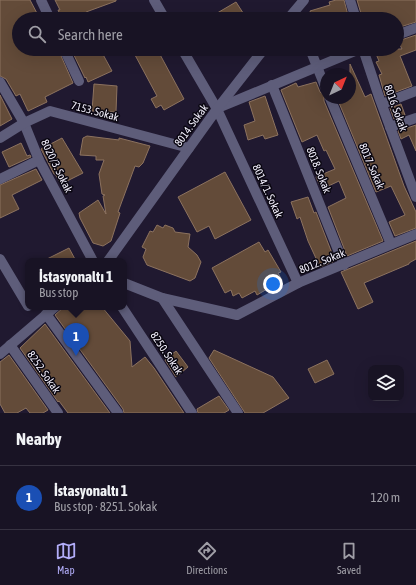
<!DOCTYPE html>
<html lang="en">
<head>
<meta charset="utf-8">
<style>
  body { margin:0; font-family:"Asap Condensed",sans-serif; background:#252031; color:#f1f3f6 }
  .controls { position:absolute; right:12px; bottom:12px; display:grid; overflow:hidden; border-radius:8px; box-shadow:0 4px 16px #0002 }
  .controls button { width:36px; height:36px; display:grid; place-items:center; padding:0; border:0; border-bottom:1px solid #363241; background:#181324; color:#f1f3f6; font:20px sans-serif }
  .compass { position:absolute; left:320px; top:68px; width:36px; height:36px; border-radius:50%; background:#181324; box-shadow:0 4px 16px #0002; rotate:43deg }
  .you { position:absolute; left:273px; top:284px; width:14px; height:14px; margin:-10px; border:3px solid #fff; border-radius:50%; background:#1a73e8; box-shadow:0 0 0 6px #1a73e833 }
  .badge { display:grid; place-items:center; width:26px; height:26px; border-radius:50%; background:#b2adf9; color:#fff; font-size:13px; font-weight:700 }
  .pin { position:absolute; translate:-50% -33px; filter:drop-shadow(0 1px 2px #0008) }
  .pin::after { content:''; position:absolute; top:21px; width:14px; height:12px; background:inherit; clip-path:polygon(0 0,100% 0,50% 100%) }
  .popup { position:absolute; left:25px; top:258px; width:102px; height:52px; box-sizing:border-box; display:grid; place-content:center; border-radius:8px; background:#181324; filter:drop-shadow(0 1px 3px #0005); font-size:13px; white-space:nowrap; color:#9f9ea6 }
  .popup b { font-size:15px; color:#f1f3f6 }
  .popup::after { content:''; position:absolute; left:50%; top:100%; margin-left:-8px; border:8px solid transparent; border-top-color:#181324 }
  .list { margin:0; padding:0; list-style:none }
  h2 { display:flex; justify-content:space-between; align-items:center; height:52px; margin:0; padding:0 16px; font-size:17px }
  h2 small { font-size:13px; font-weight:400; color:#9f9ea6 }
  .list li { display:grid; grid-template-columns:26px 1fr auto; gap:12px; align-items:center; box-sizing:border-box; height:64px; padding:0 16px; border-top:1px solid #363241 }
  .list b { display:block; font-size:15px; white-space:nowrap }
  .list p { margin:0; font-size:13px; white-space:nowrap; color:#9f9ea6 }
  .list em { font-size:13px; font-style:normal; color:#9f9ea6 }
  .icon { flex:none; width:22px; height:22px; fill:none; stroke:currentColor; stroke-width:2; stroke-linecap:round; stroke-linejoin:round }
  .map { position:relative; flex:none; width:416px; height:413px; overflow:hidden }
  .search { position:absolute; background:#181324; box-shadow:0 4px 16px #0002; left:12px; right:12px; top:12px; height:44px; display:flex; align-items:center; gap:10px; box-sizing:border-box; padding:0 14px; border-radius:22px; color:#9f9ea6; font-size:15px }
  .sheet { height:116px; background:#181324 }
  nav { display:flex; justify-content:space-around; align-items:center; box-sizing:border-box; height:56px; border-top:1px solid #363241; background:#181324; font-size:11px; color:#9f9ea6 }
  nav a { display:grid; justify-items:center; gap:2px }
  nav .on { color:#b2adf9 }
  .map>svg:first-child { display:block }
  .building { fill:#634b39; stroke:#8c725f }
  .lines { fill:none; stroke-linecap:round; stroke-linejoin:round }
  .minor { stroke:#5e5d7a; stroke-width:10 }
  .labels { text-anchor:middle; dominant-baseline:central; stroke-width:3; stroke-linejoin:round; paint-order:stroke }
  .street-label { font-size:11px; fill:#f3f0fd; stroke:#090610 }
</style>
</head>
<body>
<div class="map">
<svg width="416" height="413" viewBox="0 0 416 413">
  <rect width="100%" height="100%" fill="#201930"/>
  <g class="building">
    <polygon points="0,0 30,0 40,19 19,19 19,49 58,49 73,83 45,97 47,102 28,111 20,94 16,96 6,79 0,76"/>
    <polygon points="55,0 116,0 116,1 86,12 89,19 62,19 58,10 60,10"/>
    <polygon points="336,0 344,0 349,19 312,19 310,11 330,5 329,2"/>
    <polygon points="357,0 416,0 416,22 397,28 397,19 379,19 376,13 362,17"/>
    <polygon points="236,2 247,19 207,19"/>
    <polygon points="416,35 416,50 400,56 412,86 385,96 379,75 382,74 376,62 379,61 374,49 402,49 398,41"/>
    <polygon points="71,49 100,49 112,71 88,82 86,77 85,78"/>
    <polygon points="147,49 157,49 184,99 164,110 161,105 156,108 151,99 157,96 135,55"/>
    <polygon points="350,64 365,97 371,94 404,186 416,212 416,228 395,236 389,222 405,215 391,186 376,192 337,98 350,98"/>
    <polygon points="316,82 320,92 324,95 324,101 383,241 347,256 328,207 346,198 339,181 322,189 316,177 335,169 326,150 324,151 317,135 302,142 281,90 296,83 298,87"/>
    <polygon points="94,84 117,86 116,112 92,111"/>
    <polygon points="0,95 12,119 0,126"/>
    <polygon points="265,96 278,135 265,139 263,135 248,140 244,125 255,121 249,102"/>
    <polygon points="401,104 405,115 394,119 390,108"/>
    <polygon points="416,125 416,151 409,135 401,139 398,131"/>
    <polygon points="87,136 119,140 119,138 150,146 143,163 139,167 135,166 118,212 120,213 111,241 103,246 93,243 80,218 79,213 98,200 106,214 103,196 105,195 102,194 99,174 104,160 96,160 96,156 80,155 83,138"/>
    <polygon points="62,138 83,173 61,184 55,174 54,174 41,149"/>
    <polygon points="21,143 27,156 30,155 31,157 9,167 2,152"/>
    <polygon points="36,169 42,180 12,195 19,209 0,218 0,185"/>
    <polygon points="225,172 251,220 215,239 209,226 197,232 178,197"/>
    <polygon points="308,197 314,213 316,212 335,261 320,267 308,241 300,217 297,219 291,202"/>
    <polygon points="157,225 163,228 165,225 173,228 175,232 190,234 188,247 197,255 201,262 195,278 190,281 147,265 143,257 146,249 142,247 150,231 153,232"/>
    <polygon points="416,241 416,259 409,263 409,264 364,283 373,302 358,309 341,272"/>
    <polygon points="259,242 265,252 268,250 281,272 278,273 282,280 257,295 255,291 242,298 239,293 233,296 231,290 225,293 212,268"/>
    <polygon points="69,248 76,261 43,261"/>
    <polygon points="64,307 102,307 130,341 132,367 145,357 154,368 184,413 124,413 123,409 55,315"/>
    <polygon points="45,324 110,413 68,413 59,401 58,402 20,348"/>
    <polygon points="214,350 273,377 289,398 263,413 245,413 209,358"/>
    <polygon points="176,351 188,367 176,377 165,360"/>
    <polygon points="9,355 48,410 43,413 30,413 26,408 17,413 5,413 0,404 0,362"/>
    <polygon points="327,360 334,374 315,383 308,369"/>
    <polygon points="219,396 229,410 224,413 198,413 197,409"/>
  </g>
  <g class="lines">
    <g class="minor">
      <polyline points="41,0 50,19"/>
      <polyline points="154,0 165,19"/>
      <polyline points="350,0 356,19"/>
      <polyline points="288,19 304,0"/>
      <polyline points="397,35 416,28"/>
      <polyline points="64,49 79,81"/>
      <polyline points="182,49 217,109 298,283"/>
      <polyline points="310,49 326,89"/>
      <polyline points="363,49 379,97 416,197"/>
      <polyline points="0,82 24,123 39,160 93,261"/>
      <polyline points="272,85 344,265"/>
      <polyline points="330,98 391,244"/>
      <polyline points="382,104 416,91"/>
      <polyline points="218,108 360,49"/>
      <polyline points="390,127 416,118"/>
      <polyline points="0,138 24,123 50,111 189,148"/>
      <polyline points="0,179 39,160"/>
      <polyline points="0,259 28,306"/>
      <polyline points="108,261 217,109 264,49"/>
      <polyline points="124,283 162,298 237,315 298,283 416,234"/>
      <polyline points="162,298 238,413"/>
      <polyline points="122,307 192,413"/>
      <polyline points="46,314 118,413"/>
      <polyline points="10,345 58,413"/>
      <polyline points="0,354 55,307"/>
    </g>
  </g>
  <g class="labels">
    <g class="street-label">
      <text transform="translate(396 108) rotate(70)">8016. Sokak</text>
      <text transform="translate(95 111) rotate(15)">7153. Sokak</text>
      <text transform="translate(191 125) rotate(-54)">8014. Sokak</text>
      <text transform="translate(57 166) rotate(64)">8020/3. Sokak</text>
      <text transform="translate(372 166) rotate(67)">8017. Sokak</text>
      <text transform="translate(319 170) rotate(68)">8018. Sokak</text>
      <text transform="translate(268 191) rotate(65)">8014/1. Sokak</text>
      <text transform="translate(322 261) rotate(-22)">8012. Sokak</text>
      <text transform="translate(167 353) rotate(56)">8250. Sokak</text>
      <text transform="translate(44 372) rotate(55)">8252. Sokak</text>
    </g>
  </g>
</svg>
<div class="controls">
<button><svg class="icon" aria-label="layers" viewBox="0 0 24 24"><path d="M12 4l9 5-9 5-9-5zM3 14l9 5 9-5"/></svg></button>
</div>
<svg class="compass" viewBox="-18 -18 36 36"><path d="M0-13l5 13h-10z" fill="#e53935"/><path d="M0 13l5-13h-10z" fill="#9f9ea6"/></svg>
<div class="you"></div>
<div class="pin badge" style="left:76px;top:356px;background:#1a4fb4">1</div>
<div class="popup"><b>İstasyonaltı 1</b>Bus stop</div>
<div class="search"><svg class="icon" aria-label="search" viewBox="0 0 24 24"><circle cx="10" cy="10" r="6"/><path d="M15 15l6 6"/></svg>Search here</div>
</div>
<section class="sheet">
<h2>Nearby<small></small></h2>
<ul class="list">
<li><span class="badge" style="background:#1a4fb4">1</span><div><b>İstasyonaltı 1</b><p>Bus stop · 8251. Sokak</p></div><em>120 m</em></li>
</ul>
</section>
<nav>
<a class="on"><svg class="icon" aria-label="map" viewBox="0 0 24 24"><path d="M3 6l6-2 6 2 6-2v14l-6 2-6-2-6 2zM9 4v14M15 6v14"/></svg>Map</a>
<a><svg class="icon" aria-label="directions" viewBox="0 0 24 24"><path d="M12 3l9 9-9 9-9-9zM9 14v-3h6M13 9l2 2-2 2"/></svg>Directions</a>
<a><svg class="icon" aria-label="saved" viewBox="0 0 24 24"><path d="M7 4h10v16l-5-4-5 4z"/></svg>Saved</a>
</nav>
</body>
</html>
